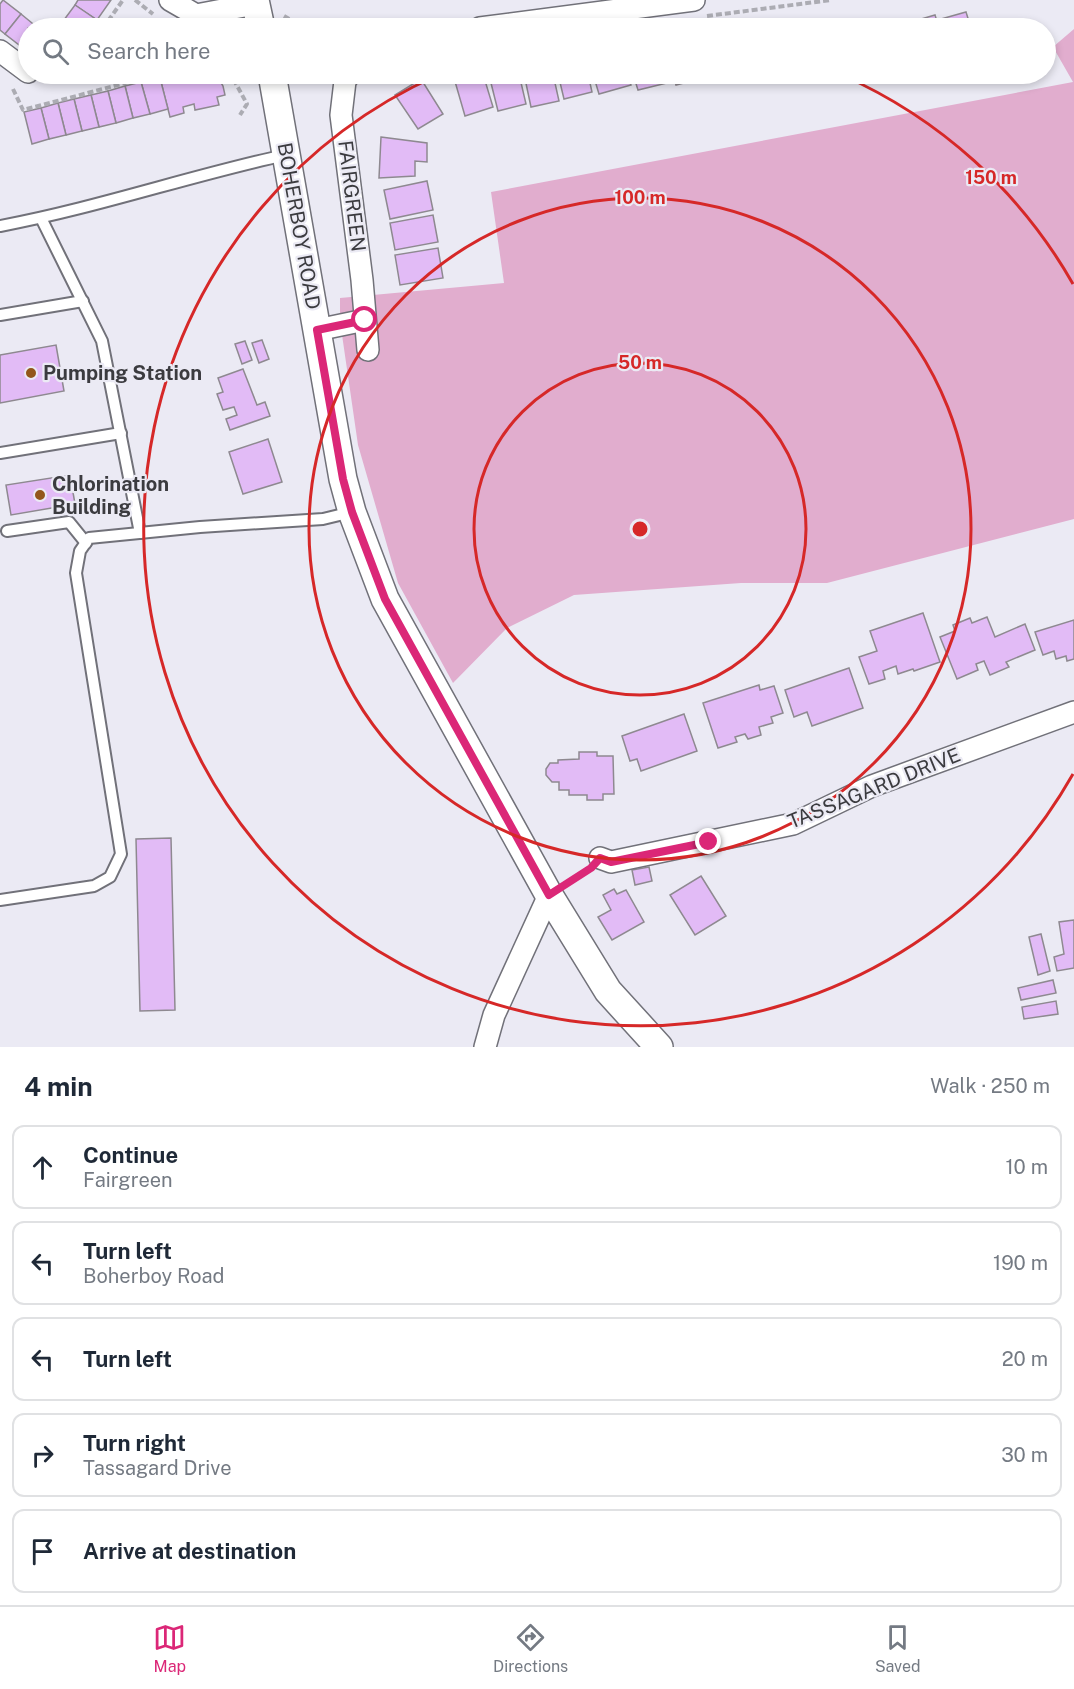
<!DOCTYPE html>
<html lang="en">
<head>
<meta charset="utf-8">
<style>
  body { margin:0; font-family:"Public Sans",sans-serif; background:#f6f6f7; color:#1f2937 }
  .stop { position:absolute; width:18px; height:18px; margin:-14px; border:4px solid #db2777; border-radius:50%; background:#fff }
  .stop.end { background:#db2777; border-color:#fff; box-shadow:0 2px 6px #0008 }
  .list { margin:0; padding:0; list-style:none }
  h2 { display:flex; justify-content:space-between; align-items:center; height:78px; margin:0; padding:0 24px; font-size:26px }
  h2 small { font-size:20px; font-weight:400; color:#747a83 }
  .list li { display:grid; grid-template-columns:39px 1fr auto; gap:18px; align-items:center; box-sizing:border-box; height:84px; margin:0 12px 12px; padding:0 12px; border:2px solid #e0e1e3; border-radius:12px }
  .list b { display:block; font-size:22px; white-space:nowrap }
  .list p { margin:0; font-size:20px; white-space:nowrap; color:#747a83 }
  .list em { font-size:20px; font-style:normal; color:#747a83 }
  .icon { flex:none; width:33px; height:33px; fill:none; stroke:currentColor; stroke-width:2; stroke-linecap:round; stroke-linejoin:round }
  .map { position:relative; flex:none; width:1074px; height:1047px; overflow:hidden }
  .search { position:absolute; background:#fff; box-shadow:0 3px 9px #0003; left:18px; right:18px; top:18px; height:66px; display:flex; align-items:center; gap:15px; box-sizing:border-box; padding:0 21px; border-radius:33px; color:#747a83; font-size:22px }
  .sheet { height:558px; background:#fff }
  nav { display:flex; justify-content:space-around; align-items:center; box-sizing:border-box; height:84px; border-top:2px solid #e0e1e3; background:#fff; font-size:16px; color:#747a83 }
  nav a { display:grid; justify-items:center; gap:3px }
  nav .on { color:#db2777 }
  .map>svg:first-child { display:block }
  .green { fill:#e1adce }
  .building { fill:#e2bbf6; stroke:#8e8990; stroke-width:1.5 }
  .lines { fill:none; stroke-linecap:round; stroke-linejoin:round }
  .service-casing { stroke:#717179; stroke-width:14 }
  .minor-casing { stroke:#717179; stroke-width:24 }
  .tertiary-casing { stroke:#717179; stroke-width:30 }
  .path { stroke:#acacb3; stroke-width:4; stroke-dasharray:6 3; stroke-linecap:butt }
  .service { stroke:#fff; stroke-width:10 }
  .minor { stroke:#fff; stroke-width:21 }
  .tertiary { stroke:#fff; stroke-width:27 }
  .route { stroke:#db2777; stroke-width:8 }
  .ring { fill:none; stroke:#d62828; stroke-width:3 }
  .poi-dot { fill:#93561a; stroke:#ebeaf4; stroke-width:2 }
  .labels { text-anchor:middle; dominant-baseline:central; stroke-width:4.5; stroke-linejoin:round; paint-order:stroke }
  .street-label { font-size:20px; fill:#3b3b3f; stroke:#ebeaf4 }
  .poi-label { font-size:20px; font-weight:bold; fill:#3b3b3f; stroke:#ebeaf4; text-anchor:start }
  .centre { fill:#d62828; stroke:#ebeaf4; stroke-width:3 }
  .ring-label { font-size:18px; text-anchor:middle; font-weight:bold; fill:#d62828; stroke:#ebeaf4; stroke-width:4.5; stroke-linejoin:round; paint-order:stroke }
</style>
</head>
<body>
<div class="map">
<svg width="1074" height="1047" viewBox="0 0 1074 1047">
  <rect width="100%" height="100%" fill="#ebeaf4"/>
  <polygon class="green" points="1074,29 1074,519 827,583 741,583 574,595 507,628 453,683 398,583 358,445 340,321 340,298 504,283 491,192 1073,82 1053,47"/>
  <g class="building">
    <polygon points="3,0 21,14 5,34 0,30 0,4"/>
    <polygon points="78,0 111,0 97,20 75,5"/>
    <polygon points="75,5 97,20 91,28 58,28"/>
    <polygon points="966,12 971,28 944,28 941,19"/>
    <polygon points="21,14 38,28 28,28 28,42 23,48 5,34"/>
    <polygon points="935,15 939,28 913,28 911,22"/>
    <polygon points="904,20 907,28 880,28 879,27"/>
    <polygon points="174,74 216,74 223,86 225,95 217,97 219,105 195,110 194,104 183,107 184,113 170,117 160,78"/>
    <polygon points="470,74 483,74 493,107 465,116 454,78"/>
    <polygon points="496,74 519,74 526,104 498,111 489,75"/>
    <polygon points="524,74 553,74 559,101 531,107"/>
    <polygon points="558,74 588,74 592,92 564,99"/>
    <polygon points="593,74 627,74 631,85 599,94"/>
    <polygon points="633,74 665,74 667,83 638,90"/>
    <polygon points="673,74 698,74 699,79 676,85"/>
    <polygon points="160,78 168,109 150,114 141,82"/>
    <polygon points="421,79 443,114 418,129 395,95"/>
    <polygon points="141,82 150,114 133,118 125,86"/>
    <polygon points="125,86 133,118 116,123 108,91"/>
    <polygon points="108,91 116,123 99,127 91,95"/>
    <polygon points="91,95 99,127 82,131 74,99"/>
    <polygon points="74,99 82,131 66,135 58,103"/>
    <polygon points="58,103 66,135 49,139 41,108"/>
    <polygon points="41,108 49,139 32,144 24,112"/>
    <polygon points="381,137 427,143 427,162 415,161 415,176 379,178"/>
    <polygon points="427,181 433,210 390,219 384,190"/>
    <polygon points="433,215 438,242 395,250 390,223"/>
    <polygon points="438,248 443,278 400,285 395,255"/>
    <polygon points="262,340 269,359 259,363 252,343"/>
    <polygon points="245,341 252,360 242,364 235,344"/>
    <polygon points="56,345 64,391 0,403 0,355"/>
    <polygon points="243,369 257,405 265,402 270,416 230,430 226,419 237,415 234,407 223,410 217,394 223,392 218,378"/>
    <polygon points="268,439 282,482 243,494 229,452"/>
    <polygon points="70,475 75,504 11,515 6,485"/>
    <polygon points="923,613 940,662 914,671 913,669 898,674 896,666 883,671 885,679 869,684 859,657 877,651 870,631"/>
    <polygon points="987,617 995,637 1025,624 1035,650 1006,662 1009,667 990,675 984,661 976,664 978,670 957,679 940,637 955,631 953,625 970,618 972,623"/>
    <polygon points="1074,620 1074,659 1067,661 1066,656 1056,659 1054,651 1043,655 1035,632"/>
    <polygon points="849,668 863,708 812,726 807,712 794,717 785,690"/>
    <polygon points="759,685 760,690 774,686 783,713 771,717 773,723 759,727 761,735 748,739 745,734 735,737 737,742 718,748 703,703"/>
    <polygon points="684,714 697,751 641,771 637,759 630,761 622,736"/>
    <polygon points="579,752 597,752 597,756 613,756 614,794 603,794 603,800 587,800 587,795 569,795 569,790 559,790 559,782 552,782 546,775 546,769 550,763 558,763 558,760 579,759"/>
    <polygon points="171,838 175,1010 140,1011 136,839"/>
    <polygon points="649,867 652,881 635,885 632,870"/>
    <polygon points="701,876 726,916 695,935 670,895"/>
    <polygon points="614,889 617,894 626,890 644,922 612,940 598,917 611,910 603,895"/>
    <polygon points="1074,920 1074,968 1057,971 1054,957 1064,954 1059,922"/>
    <polygon points="1041,934 1050,971 1038,975 1029,937"/>
    <polygon points="1053,980 1056,993 1021,1000 1018,988"/>
    <polygon points="1056,1001 1058,1014 1024,1019 1022,1007"/>
  </g>
  <g class="lines">
    <defs>
      <g id="service">
        <polyline points="41,218 102,341 140,533"/>
        <path d="M0 226C96 208 189 176 285 155"/>
        <polyline points="0,315 83,301"/>
        <polyline points="0,453 121,433"/>
        <polyline points="7,531 69,522 86,543"/>
        <polyline points="0,900 94,886 110,877 121,854 76,573 80,551 89,538 200,527 323,519 352,512"/>
      </g>
      <g id="minor">
        <polyline points="170,0 196,15 255,4"/>
        <polyline points="480,28 694,0"/>
        <polyline points="0,51 28,72"/>
        <polyline points="350,74 345,81 341,115 362,280 368,350"/>
        <polyline points="317,330 365,320"/>
        <polyline points="600,858 611,862 793,824 872,786 1074,712"/>
        <polyline points="485,1047 494,1015 549,895"/>
      </g>
      <g id="tertiary">
        <polyline points="255,0 261,28"/>
        <polyline points="272,74 343,479 352,512 385,599 549,895 608,991 659,1047"/>
      </g>
    </defs>
    <use href="#service" class="service-casing"/>
    <use href="#minor" class="minor-casing"/>
    <use href="#tertiary" class="tertiary-casing"/>
    <g class="path">
      <polyline points="135,0 153,14"/>
      <polyline points="284,16 304,28"/>
      <polyline points="707,16 831,0"/>
      <polyline points="103,28 123,0"/>
      <polyline points="226,74 235,82 247,104 240,115"/>
      <polyline points="13,89 23,110 160,74"/>
      <polyline points="567,883 587,871"/>
    </g>
    <use href="#service" class="service"/>
    <use href="#minor" class="minor"/>
    <use href="#tertiary" class="tertiary"/>
  </g>
  <g class="lines">
    <polyline class="route" points="365,320 317,330 343,479 352,512 385,599 549,895 591,868 600,858 611,862 709,842"/>
  </g>
  <g class="ring">
    <circle cx="640" cy="529" r="166"/>
    <circle cx="640" cy="529" r="331"/>
    <path d="M1073 774A497 497 0 1 1 438 75M842 75A497 497 0 0 1 1073 284"/>
  </g>
  <g class="poi-dot">
    <circle cx="31" cy="373" r="6"/>
    <circle cx="40" cy="495" r="6"/>
  </g>
  <g class="labels">
    <g class="street-label">
      <text transform="translate(352 196) rotate(83)">FAIRGREEN</text>
      <text transform="translate(299 226) rotate(80)">BOHERBOY ROAD</text>
      <text transform="translate(874 788) rotate(-22)">TASSAGARD DRIVE</text>
    </g>
    <g class="poi-label">
      <text x="43" y="373">Pumping Station</text>
      <text x="52" y="484">Chlorination<tspan x="52" dy="23">Building</tspan></text>
    </g>
  </g>
  <circle cx="640" cy="529" r="9" class="centre"/>
  <g class="ring-label">
    <text x="991" y="184">150 m</text>
    <text x="640" y="204">100 m</text>
    <text x="640" y="369">50 m</text>
  </g>
</svg>
<div class="stop" style="left:365px;top:320px"></div>
<div class="stop end" style="left:709px;top:842px"></div>
<div class="search"><svg class="icon" aria-label="search" viewBox="0 0 24 24"><circle cx="10" cy="10" r="6"/><path d="M15 15l6 6"/></svg>Search here</div>
</div>
<section class="sheet">
<h2>4 min<small>Walk · 250 m</small></h2>
<ul class="list">
<li><svg class="icon" aria-label="ahead" viewBox="0 0 24 24"><path d="M12 20V5M6 11l6-6 6 6"/></svg><div><b>Continue</b><p>Fairgreen</p></div><em>10 m</em></li>
<li><svg class="icon" aria-label="left" viewBox="0 0 24 24"><path d="M17 20v-9H6M10 6l-5 5 5 5"/></svg><div><b>Turn left</b><p>Boherboy Road</p></div><em>190 m</em></li>
<li><svg class="icon" aria-label="left" viewBox="0 0 24 24"><path d="M17 20v-9H6M10 6l-5 5 5 5"/></svg><div><b>Turn left</b></div><em>20 m</em></li>
<li><svg class="icon" aria-label="right" viewBox="0 0 24 24"><path d="M7 20v-9h11M14 6l5 5-5 5"/></svg><div><b>Turn right</b><p>Tassagard Drive</p></div><em>30 m</em></li>
<li><svg class="icon" aria-label="arrive" viewBox="0 0 24 24"><path d="M6 21V4h12l-3 4 3 4H6"/></svg><div><b>Arrive at destination</b></div></li>
</ul>
</section>
<nav>
<a class="on"><svg class="icon" aria-label="map" viewBox="0 0 24 24"><path d="M3 6l6-2 6 2 6-2v14l-6 2-6-2-6 2zM9 4v14M15 6v14"/></svg>Map</a>
<a><svg class="icon" aria-label="directions" viewBox="0 0 24 24"><path d="M12 3l9 9-9 9-9-9zM9 14v-3h6M13 9l2 2-2 2"/></svg>Directions</a>
<a><svg class="icon" aria-label="saved" viewBox="0 0 24 24"><path d="M7 4h10v16l-5-4-5 4z"/></svg>Saved</a>
</nav>
</body>
</html>
